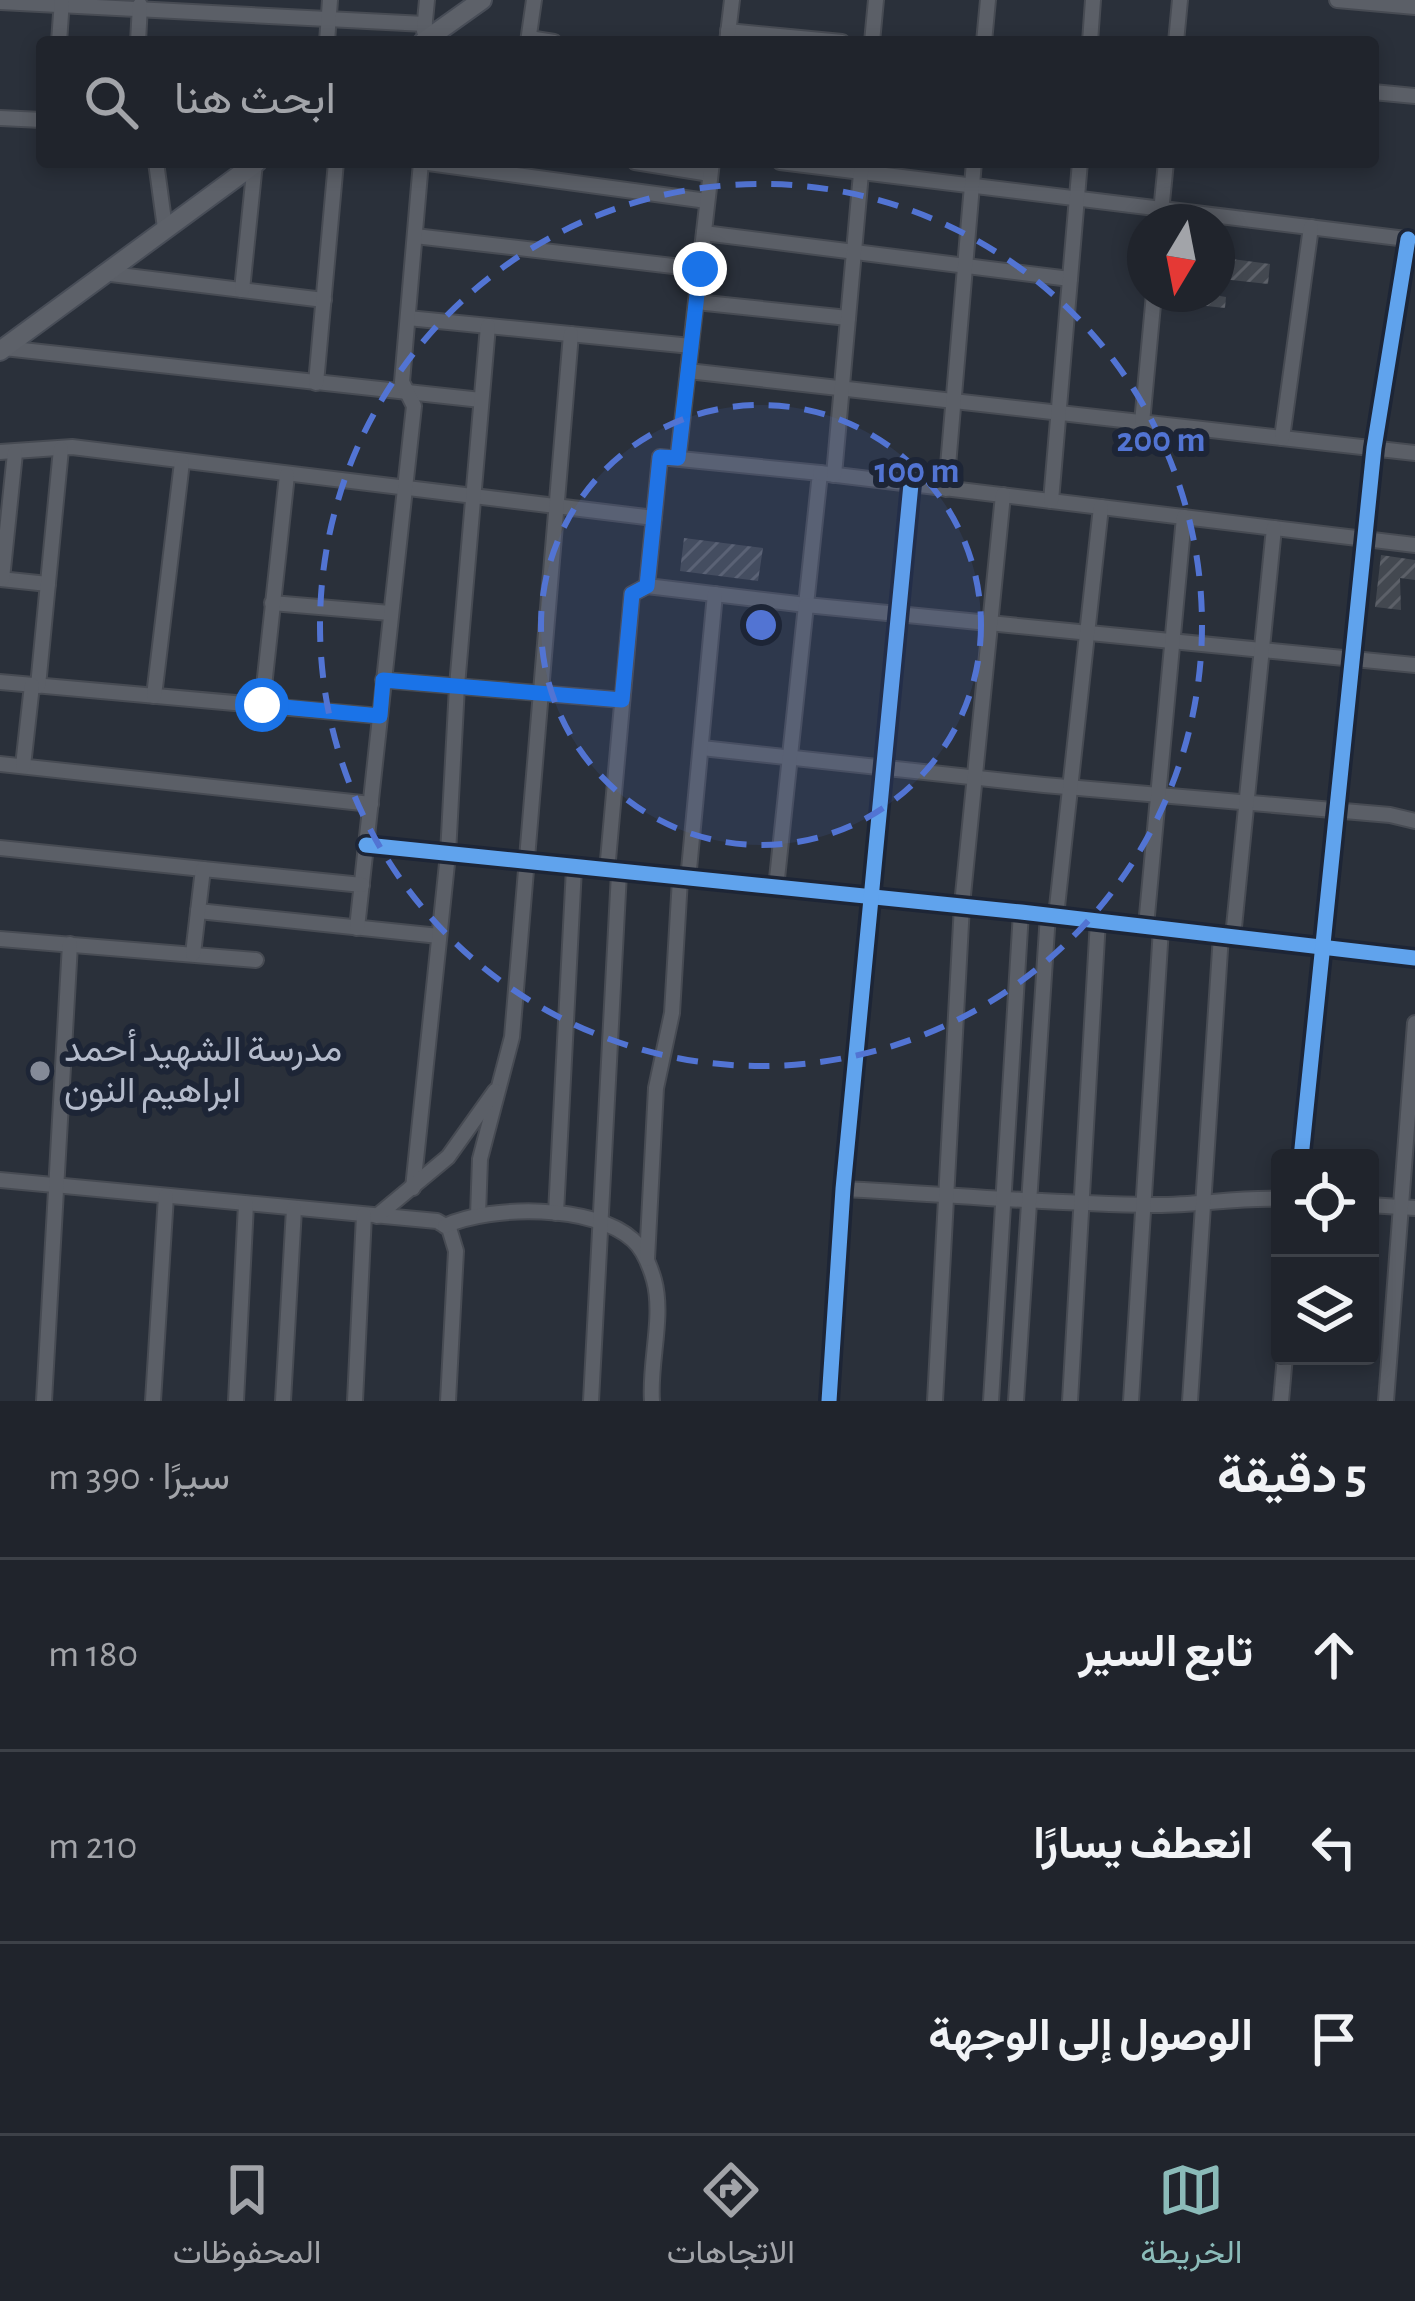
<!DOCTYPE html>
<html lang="ar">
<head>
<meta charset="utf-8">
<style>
  body { margin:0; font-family:"Alegreya Sans",Vazirmatn,sans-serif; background:#282c34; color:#f1f3f6; direction:rtl }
  .controls { position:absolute; right:36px; bottom:36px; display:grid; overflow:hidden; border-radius:12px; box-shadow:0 6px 18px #0003 }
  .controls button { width:108px; height:108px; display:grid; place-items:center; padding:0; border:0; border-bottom:3px solid #3d4148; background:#20242c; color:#f1f3f6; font:60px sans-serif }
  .compass { position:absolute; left:1127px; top:204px; width:108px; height:108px; border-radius:50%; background:#20242c; box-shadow:0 6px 18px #0003; rotate:190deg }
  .stop { position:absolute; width:36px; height:36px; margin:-27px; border:9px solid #1a73e8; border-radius:50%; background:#fff }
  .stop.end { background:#1a73e8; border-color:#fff; box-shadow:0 3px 12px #0008 }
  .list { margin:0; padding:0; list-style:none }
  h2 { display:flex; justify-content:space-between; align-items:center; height:156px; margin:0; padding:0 48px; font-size:51px }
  h2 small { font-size:39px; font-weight:400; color:#a2a4a9 }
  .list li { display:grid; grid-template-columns:78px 1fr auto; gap:36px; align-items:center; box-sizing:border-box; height:192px; padding:0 48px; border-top:3px solid #3d4148 }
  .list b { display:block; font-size:45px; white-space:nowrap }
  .list em { font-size:39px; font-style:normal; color:#a2a4a9 }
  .icon { flex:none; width:66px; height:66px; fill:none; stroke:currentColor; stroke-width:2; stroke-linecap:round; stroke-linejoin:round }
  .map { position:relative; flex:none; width:1415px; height:1401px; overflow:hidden; direction:ltr }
  .search { position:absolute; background:#20242c; box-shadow:0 6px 18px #0003; left:36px; right:36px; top:36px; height:132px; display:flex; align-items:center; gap:30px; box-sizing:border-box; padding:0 42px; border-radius:12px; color:#a2a4a9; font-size:45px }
  .sheet { height:732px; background:#20242c }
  nav { display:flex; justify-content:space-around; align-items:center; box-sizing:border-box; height:168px; border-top:3px solid #3d4148; background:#20242c; font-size:33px; color:#a2a4a9 }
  nav a { display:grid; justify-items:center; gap:6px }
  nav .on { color:#8bbbb9 }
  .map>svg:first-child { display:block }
  .building { fill:url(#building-hatch) }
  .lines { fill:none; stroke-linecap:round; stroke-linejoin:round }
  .minor-casing { stroke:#474b53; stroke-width:18 }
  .major-casing { stroke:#484d57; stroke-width:22 }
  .minor { stroke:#5b5f67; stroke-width:14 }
  .major { stroke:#5d6169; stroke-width:18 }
  .cycleway-casing { stroke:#1d2536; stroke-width:22 }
  .cycleway { stroke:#60a3ed; stroke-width:15 }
  .route { stroke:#1a73e8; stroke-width:15 }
  .ring { fill:none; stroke:#5274d3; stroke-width:6; stroke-dasharray:21 15 }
  .poi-dot { fill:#848a98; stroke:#1d2536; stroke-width:4.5 }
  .labels { text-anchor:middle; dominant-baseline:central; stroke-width:12; stroke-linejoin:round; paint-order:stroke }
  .poi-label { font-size:36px; fill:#b4bbcb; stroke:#1d2536; text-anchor:start }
  .centre { fill:#5274d3; stroke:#1d2536; stroke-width:6 }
  .ring-label { font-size:36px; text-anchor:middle; font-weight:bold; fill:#5274d3; stroke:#1d2536; stroke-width:12; stroke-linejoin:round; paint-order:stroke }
</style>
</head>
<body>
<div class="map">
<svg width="1415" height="1401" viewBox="0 0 1415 1401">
  <defs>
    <pattern id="building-hatch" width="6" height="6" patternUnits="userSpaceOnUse" patternTransform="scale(3)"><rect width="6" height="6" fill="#434850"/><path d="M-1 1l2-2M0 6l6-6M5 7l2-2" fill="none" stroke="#5c6068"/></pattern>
  </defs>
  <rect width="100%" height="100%" fill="#2a303a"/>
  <g class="building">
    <polygon points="1217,257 1270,264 1268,284 1222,279 1220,296 1226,297 1225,308 1197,305 1199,294 1217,294"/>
    <polygon points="684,538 763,548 758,581 680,571"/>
    <polygon points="1381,555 1415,560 1415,580 1400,578 1401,610 1375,607"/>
  </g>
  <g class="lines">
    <defs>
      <g id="minor">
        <polyline points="1337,0 1415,7"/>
        <polyline points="0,2 425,24"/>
        <polyline points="424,31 427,0"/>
        <polyline points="728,31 842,42"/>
        <polyline points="529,38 554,42"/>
        <polyline points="59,42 62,0"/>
        <polyline points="138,42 140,5"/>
        <polyline points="327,42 330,0"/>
        <polyline points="528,42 534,0"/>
        <polyline points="727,42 732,0"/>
        <polyline points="872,42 876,0"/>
        <polyline points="984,42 988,0"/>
        <polyline points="1090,42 1093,0"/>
        <polyline points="1176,42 1180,0"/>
        <polyline points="1373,92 1415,96"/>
        <polyline points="0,118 42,120"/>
        <polyline points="156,162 165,228"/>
        <polyline points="421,162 707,201"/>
        <polyline points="635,162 710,174"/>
        <polyline points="780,162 1415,240"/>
        <polyline points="1160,222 1166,162"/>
        <polyline points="704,233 1070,279"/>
        <polyline points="415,236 699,269"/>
        <polyline points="103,273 324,300"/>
        <polyline points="242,290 255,163"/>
        <polyline points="696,302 848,318"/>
        <polyline points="408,318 691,346"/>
        <polyline points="4,348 481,400"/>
        <polyline points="688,371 1415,453"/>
        <polyline points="316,383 336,162"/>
        <polyline points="1142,423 1154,294"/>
        <polyline points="1282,438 1311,227"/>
        <polyline points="0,452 72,447 654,518"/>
        <polygon points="660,457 820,473 806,605 647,586"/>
        <polyline points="678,458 712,162"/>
        <polyline points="820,473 1415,545"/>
        <polyline points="834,475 862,162"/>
        <polyline points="946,489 974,162"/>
        <polyline points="1051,501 1080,162"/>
        <polyline points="0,579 48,584"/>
        <polyline points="2,579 15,453"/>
        <polyline points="272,603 390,613"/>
        <polyline points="383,680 622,700"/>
        <polyline points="0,682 380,716"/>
        <polyline points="38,686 61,449"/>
        <polyline points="154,696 182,462"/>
        <polyline points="262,705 287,475"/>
        <polyline points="702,748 1044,785 1390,815 1415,821"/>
        <polyline points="0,764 371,804"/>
        <polyline points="23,766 32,685"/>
        <polyline points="366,845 1021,912 1415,958"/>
        <polyline points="0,848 203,869"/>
        <polyline points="607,871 632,594 647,586"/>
        <polyline points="688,880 715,594"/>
        <polyline points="776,888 806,605 1415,665"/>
        <polyline points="198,911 439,936"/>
        <polyline points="1056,916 1101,507"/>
        <polyline points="1146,926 1184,517"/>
        <polyline points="357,928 414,406 402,382 421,162"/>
        <polyline points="1233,937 1274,528"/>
        <polyline points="0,939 256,960"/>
        <polyline points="193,954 203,869 362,885"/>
        <polyline points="1301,1158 1374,448 1408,239"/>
        <polyline points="0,1180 437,1221 449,1228 456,1251 448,1401"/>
        <polyline points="413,1188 448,854 457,686 488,326"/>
        <path d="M843 1189C946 1194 1048 1204 1151 1205 1195 1206 1236 1197 1280 1199"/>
        <polyline points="1370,1205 1415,1208"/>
        <polyline points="556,1213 574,868"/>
        <polyline points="478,1215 480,1159 512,1037 571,334"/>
        <polyline points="377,1216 448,1157 495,1091"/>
        <path d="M445 1226C491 1205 594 1204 633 1240 644 1250 650 1266 654 1280 664 1317 649 1363 652 1401"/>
        <polyline points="647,1259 656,1088 672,1013 680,879"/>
        <polyline points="44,1401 70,944"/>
        <polyline points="153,1401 166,1196"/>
        <polyline points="236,1401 246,1204"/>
        <polyline points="283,1401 294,1209"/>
        <polyline points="355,1401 364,1215"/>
        <polyline points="591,1401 619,873"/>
        <polyline points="829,1401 843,1189 911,484"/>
        <polyline points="935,1401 962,905 1003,495"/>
        <polyline points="991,1401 1021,912"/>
        <polyline points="1016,1401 1048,914"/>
        <polyline points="1070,1401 1098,920"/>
        <polyline points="1131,1401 1161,928"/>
        <polyline points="1190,1401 1221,935"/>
        <polyline points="1281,1401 1285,1356"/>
        <polyline points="1386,1401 1415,1023"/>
      </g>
      <g id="major">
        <polyline points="423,42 482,0"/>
        <polyline points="0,351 257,162"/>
      </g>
    </defs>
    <use href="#minor" class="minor-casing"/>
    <use href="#major" class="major-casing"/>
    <use href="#minor" class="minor"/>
    <use href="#major" class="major"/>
    <defs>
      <g id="cycleway">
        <polyline points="366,845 1021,912 1415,958"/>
        <polyline points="1301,1158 1374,448 1408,239"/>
        <polyline points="829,1401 843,1189 911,484"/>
      </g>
    </defs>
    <use href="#cycleway" class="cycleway-casing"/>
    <use href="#cycleway" class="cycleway"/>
  </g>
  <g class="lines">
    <polyline class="route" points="262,705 380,716 383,680 622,700 632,594 647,586 660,457 678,458 700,269"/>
  </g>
  <circle cx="761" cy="625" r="220" fill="#5274d3" fill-opacity=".12"/>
  <g class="ring">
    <circle cx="761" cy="625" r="220"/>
    <circle cx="761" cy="625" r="441"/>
  </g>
  <circle class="poi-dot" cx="40" cy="1071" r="12"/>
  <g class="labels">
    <g class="poi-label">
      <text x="64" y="1050">مدرسة الشهيد أحمد<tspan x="64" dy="41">ابراهيم النون</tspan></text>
    </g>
  </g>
  <circle cx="761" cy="625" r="18" class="centre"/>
  <g class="ring-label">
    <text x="1161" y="451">200 m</text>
    <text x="917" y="482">100 m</text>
  </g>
</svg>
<div class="controls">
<button><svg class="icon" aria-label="locate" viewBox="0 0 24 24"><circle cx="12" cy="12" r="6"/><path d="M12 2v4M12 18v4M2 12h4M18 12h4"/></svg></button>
<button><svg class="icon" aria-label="layers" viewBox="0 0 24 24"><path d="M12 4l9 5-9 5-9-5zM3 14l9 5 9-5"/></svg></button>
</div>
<svg class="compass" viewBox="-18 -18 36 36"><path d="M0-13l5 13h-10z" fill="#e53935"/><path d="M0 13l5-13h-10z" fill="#a2a4a9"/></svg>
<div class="stop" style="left:262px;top:705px"></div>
<div class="stop end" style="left:700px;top:269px"></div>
<div class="search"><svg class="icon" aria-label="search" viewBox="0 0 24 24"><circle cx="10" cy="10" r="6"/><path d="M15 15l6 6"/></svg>ابحث هنا</div>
</div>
<section class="sheet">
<h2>5 دقيقة<small>سيرًا · 390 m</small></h2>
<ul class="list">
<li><svg class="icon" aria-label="ahead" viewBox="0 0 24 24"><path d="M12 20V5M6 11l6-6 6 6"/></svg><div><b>تابع السير</b></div><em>180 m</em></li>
<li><svg class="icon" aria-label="left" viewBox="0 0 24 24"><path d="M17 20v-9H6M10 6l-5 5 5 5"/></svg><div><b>انعطف يسارًا</b></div><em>210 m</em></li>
<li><svg class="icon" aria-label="arrive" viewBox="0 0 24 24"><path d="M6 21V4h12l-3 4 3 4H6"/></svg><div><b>الوصول إلى الوجهة</b></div></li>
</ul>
</section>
<nav>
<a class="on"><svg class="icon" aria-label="map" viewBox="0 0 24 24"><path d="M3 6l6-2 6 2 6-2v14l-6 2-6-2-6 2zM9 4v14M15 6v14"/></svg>الخريطة</a>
<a><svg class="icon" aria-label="directions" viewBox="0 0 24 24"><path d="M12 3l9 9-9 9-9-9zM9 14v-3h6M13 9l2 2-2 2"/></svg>الاتجاهات</a>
<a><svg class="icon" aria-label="saved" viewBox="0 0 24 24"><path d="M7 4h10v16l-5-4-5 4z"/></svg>المحفوظات</a>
</nav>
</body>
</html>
